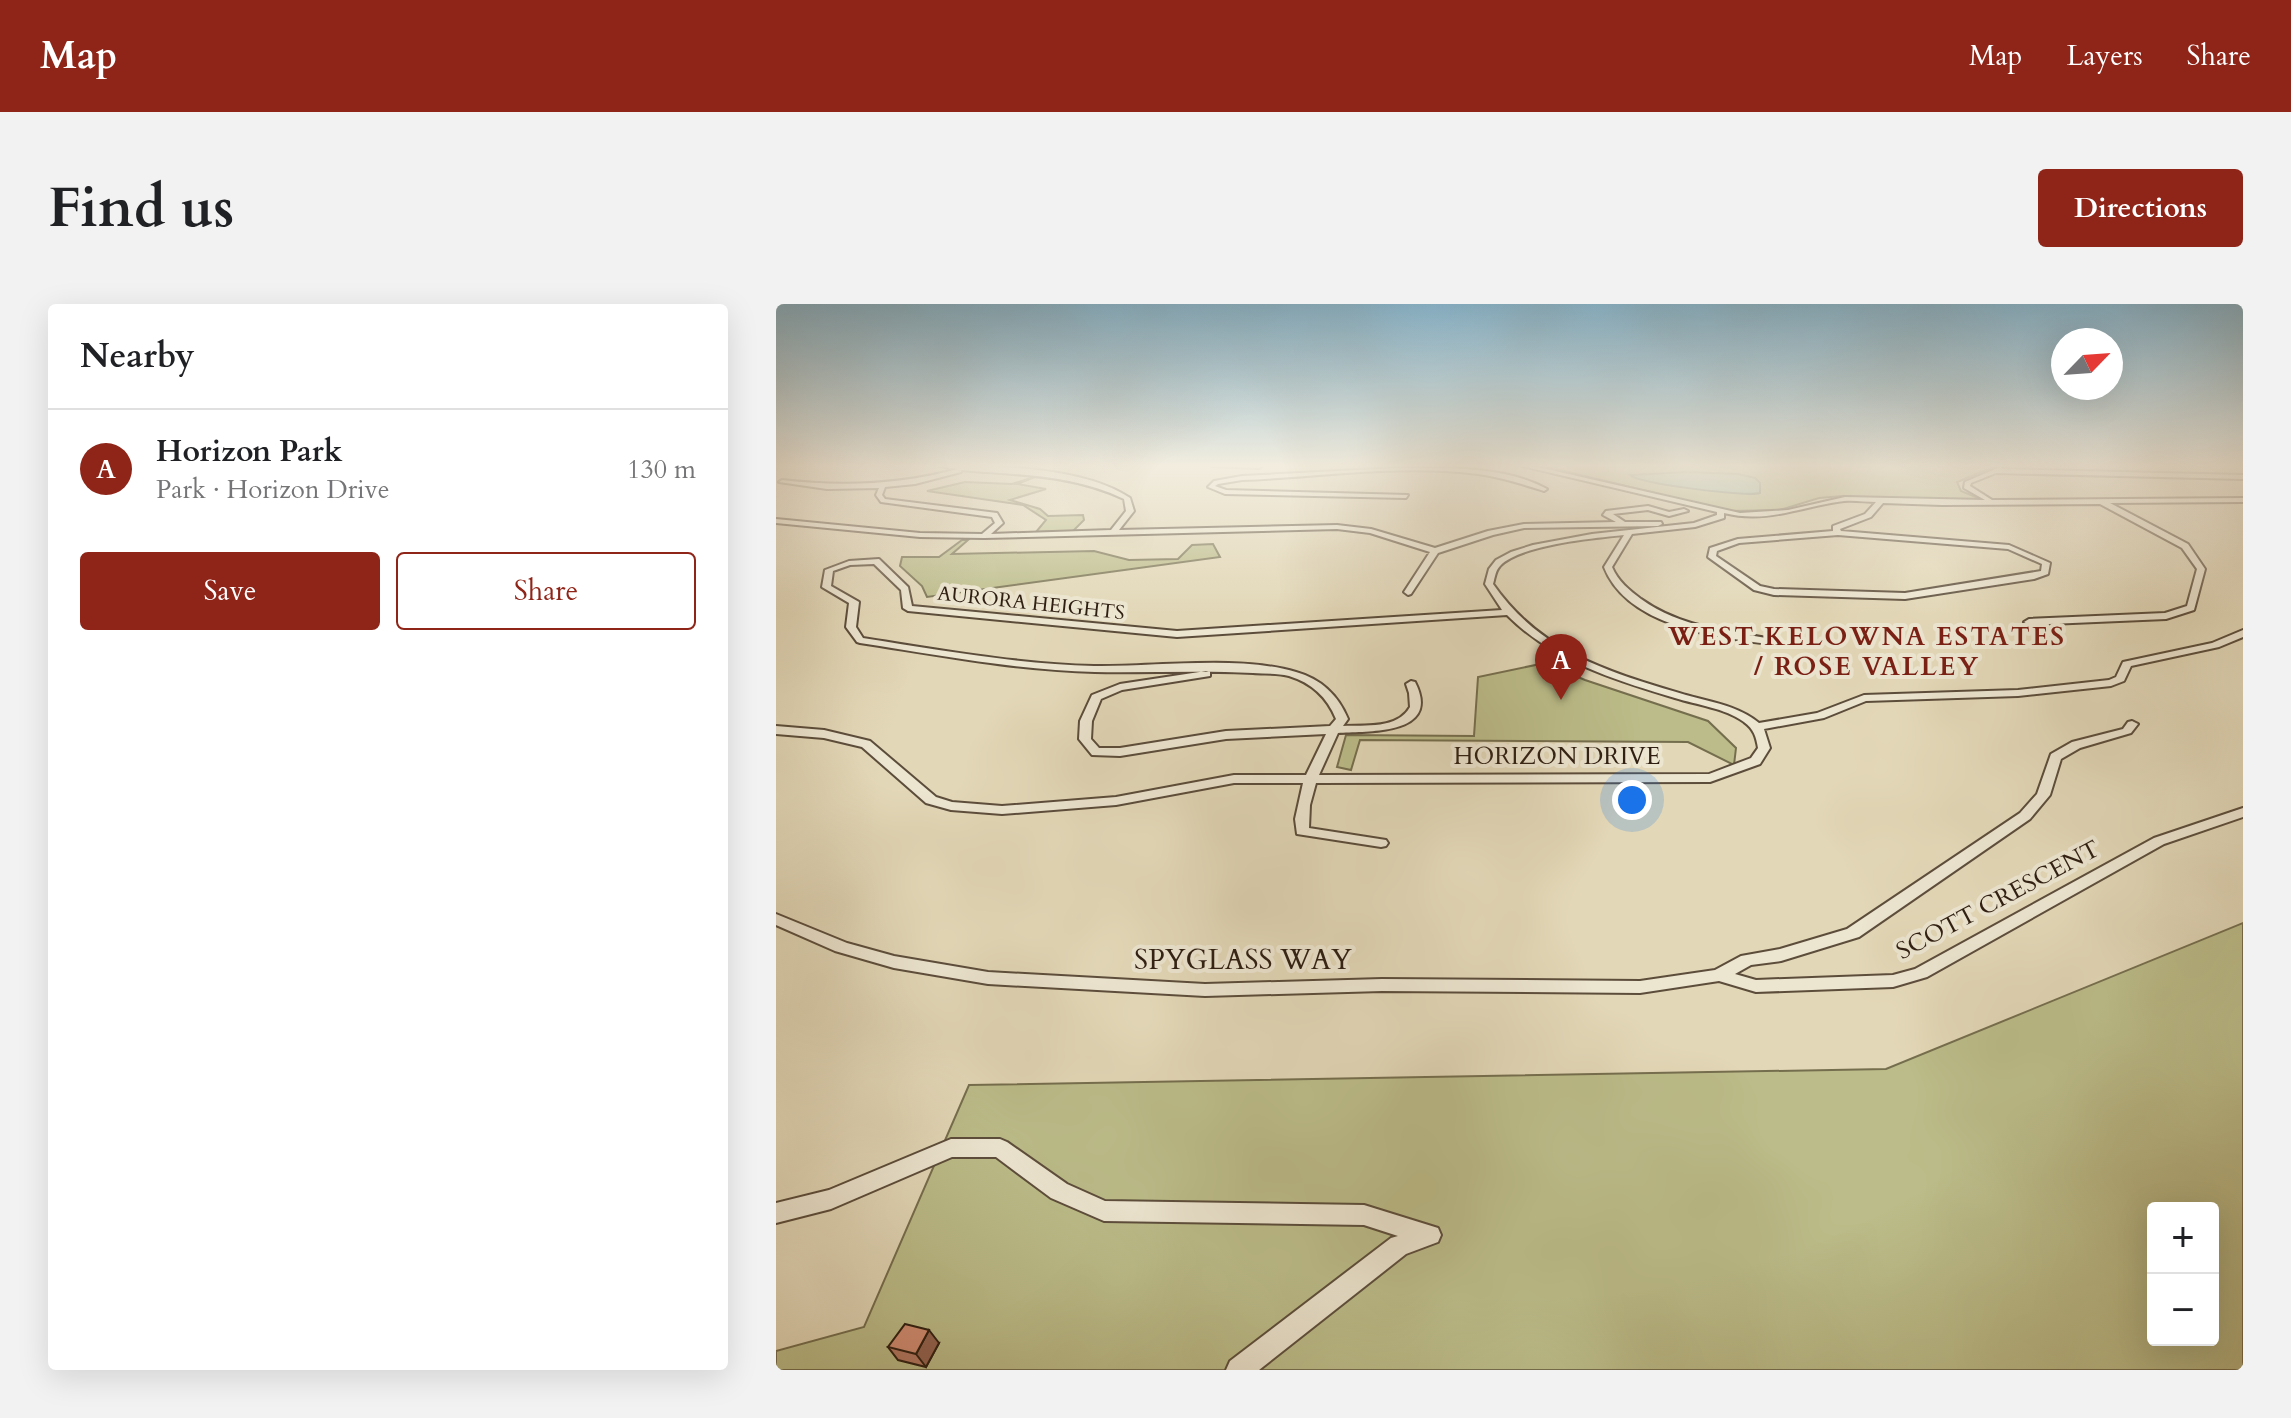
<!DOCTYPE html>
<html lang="en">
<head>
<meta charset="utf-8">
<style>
  body { margin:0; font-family:Cardo,serif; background:#f2f2f2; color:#202124 }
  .controls { position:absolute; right:24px; bottom:24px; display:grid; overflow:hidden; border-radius:8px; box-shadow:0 8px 32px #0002 }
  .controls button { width:72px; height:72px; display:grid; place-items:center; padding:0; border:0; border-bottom:2px solid #e0e0e0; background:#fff; color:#202124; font:40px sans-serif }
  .compass { position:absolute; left:1275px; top:24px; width:72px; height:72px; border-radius:50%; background:#fff; box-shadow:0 8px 32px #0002; rotate:65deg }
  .you { position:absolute; left:856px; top:496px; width:28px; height:28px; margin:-20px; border:6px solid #fff; border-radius:50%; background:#1a73e8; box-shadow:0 0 0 12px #1a73e833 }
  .badge { display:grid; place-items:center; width:52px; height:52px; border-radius:50%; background:#8f2418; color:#fff; font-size:26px; font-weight:700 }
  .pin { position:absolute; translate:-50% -66px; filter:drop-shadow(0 2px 4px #0008) }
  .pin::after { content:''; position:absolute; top:42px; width:28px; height:24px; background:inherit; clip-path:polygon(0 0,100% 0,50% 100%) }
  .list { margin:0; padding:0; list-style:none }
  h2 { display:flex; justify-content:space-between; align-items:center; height:104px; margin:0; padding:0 32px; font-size:34px }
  h2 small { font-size:26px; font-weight:400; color:#757577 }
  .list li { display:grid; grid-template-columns:52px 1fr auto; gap:24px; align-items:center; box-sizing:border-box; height:120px; padding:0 32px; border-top:2px solid #e0e0e0 }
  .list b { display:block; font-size:30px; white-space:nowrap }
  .list p { margin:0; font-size:26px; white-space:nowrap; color:#757577 }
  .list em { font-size:26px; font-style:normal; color:#757577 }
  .actions { display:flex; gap:16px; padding:24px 32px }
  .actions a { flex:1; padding:18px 0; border:2px solid #8f2418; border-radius:8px; text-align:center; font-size:28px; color:#8f2418 }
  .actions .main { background:#8f2418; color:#fff }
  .map { position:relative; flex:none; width:1467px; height:1066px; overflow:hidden; border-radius:8px }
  header { display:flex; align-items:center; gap:48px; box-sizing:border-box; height:112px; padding:0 40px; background:#8f2418; color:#fff }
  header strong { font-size:38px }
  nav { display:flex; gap:44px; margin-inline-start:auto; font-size:28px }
  .intro { display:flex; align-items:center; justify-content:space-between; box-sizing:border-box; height:192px; padding:0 48px }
  h1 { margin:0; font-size:56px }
  .button { padding:20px 36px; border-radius:8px; background:#8f2418; color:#fff; font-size:28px; font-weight:700 }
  main { display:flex; gap:48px; padding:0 48px }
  aside { flex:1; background:#fff; border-radius:8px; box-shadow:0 8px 32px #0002 }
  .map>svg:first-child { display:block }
  .green { fill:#bbbc89; stroke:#756e4e; stroke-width:2; fill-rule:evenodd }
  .water { fill:#96baa9; stroke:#6d7c6d; stroke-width:2 }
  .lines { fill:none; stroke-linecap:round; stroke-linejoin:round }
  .minor-casing { stroke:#5c4d3b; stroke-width:4 }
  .minor { fill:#ece5d0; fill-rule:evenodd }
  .wall { fill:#b37863; stroke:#2f1f12; stroke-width:2 }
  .shaded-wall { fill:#926250; stroke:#2f1f12; stroke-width:2 }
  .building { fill:#d08c73; stroke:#2f1f12; stroke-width:2 }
  .labels { text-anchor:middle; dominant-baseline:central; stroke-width:8; stroke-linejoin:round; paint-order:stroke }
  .far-street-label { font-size:20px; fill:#2f1f12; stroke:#ece5d0 }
  .street-label { font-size:24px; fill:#2f1f12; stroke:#ece5d0 }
  .far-district-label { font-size:26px; font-weight:bold; letter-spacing:2px; fill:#7a1f14; stroke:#ece5d0 }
  .near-street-label { font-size:28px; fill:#2f1f12; stroke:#ece5d0 }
</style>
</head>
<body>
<header>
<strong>Map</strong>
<nav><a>Map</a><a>Layers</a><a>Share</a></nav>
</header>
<div class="intro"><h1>Find us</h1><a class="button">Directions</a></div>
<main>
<aside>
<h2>Nearby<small></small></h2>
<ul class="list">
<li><span class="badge">A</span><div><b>Horizon Park</b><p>Park · Horizon Drive</p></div><em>130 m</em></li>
</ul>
<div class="actions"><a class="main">Save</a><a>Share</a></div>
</aside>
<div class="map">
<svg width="1467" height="1066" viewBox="0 0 1467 1066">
  <rect width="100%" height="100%" fill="#e2d7b7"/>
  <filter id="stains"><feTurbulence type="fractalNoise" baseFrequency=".0025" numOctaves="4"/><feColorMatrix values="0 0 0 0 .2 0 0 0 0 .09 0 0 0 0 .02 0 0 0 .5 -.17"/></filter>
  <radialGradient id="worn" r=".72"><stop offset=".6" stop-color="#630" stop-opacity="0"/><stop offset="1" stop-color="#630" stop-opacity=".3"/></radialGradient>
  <g class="green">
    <polygon points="768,162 1220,162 1181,178 1185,187 1212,198 1067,192 1043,194 1004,206 953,207"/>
    <polygon points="264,171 241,180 270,185 234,196 264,205 272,212 307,211 308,216 297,227 260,228 270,216 247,201 151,187 189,178 236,180"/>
    <polygon points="186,236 192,236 176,250 318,247 353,256 402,255 416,241 437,240 444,253 151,293 146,282 124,262 126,253 163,253"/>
    <polygon points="769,359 809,376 932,417 960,444 958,461 912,438 584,436 575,466 561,463 570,431 698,432 702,373"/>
    <path d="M1467 619V1066H0V1047L88 1023 193 781 1110 765ZM1377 904H1437V1036H1377Z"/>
  </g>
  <path class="water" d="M911 168 962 170 979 174 984 179V189C971 193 864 180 854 171Z"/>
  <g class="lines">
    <defs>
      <g id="minor">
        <path d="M163 162C220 162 306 162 354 194L358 207 343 226 561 221 595 225 659 244 712 227 748 220 840 218 827 211 830 207 872 202 893 208 908 205 912 207 893 212 872 206 837 210 849 218H885L886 220 882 222 748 224 717 231 662 249 635 290 632 291 628 288 654 248 594 229 561 225 208 234 144 233 0 219V215L144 229 206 230 219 219 216 213 105 198 100 191 103 184 51 185 3 178 6 176C66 183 123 181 182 165ZM185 166C242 171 295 170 348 195L350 207 335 226 215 230 227 219 221 209 109 195 106 191 109 183 139 180 185 168Z"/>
        <polygon points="436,162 486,162 483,164"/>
        <path d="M746 162H757L964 209 1012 206 1069 193 1209 196 1188 184 1189 178 1224 163 1227 165 1467 171V175L1220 169 1195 179 1194 182 1216 196 1467 194V198L1334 199 1412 240 1429 265 1418 306 1390 315 1253 321 1248 318 1253 315 1389 309 1411 302 1421 265 1406 244 1324 200 1166 201 1107 199 1095 213 1064 225 1065 227 1233 241 1274 259 1272 270 1258 275 1129 295 998 291 978 286 932 253 934 244 962 235 1057 227V222L1089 210 1100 198C1090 198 1078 196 1068 197 1026 202 992 220 948 209V214L919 223 856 230 836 263C842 277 853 286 865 295 906 324 949 326 996 335V339L993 340C939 333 851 322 828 263L848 231C819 234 743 241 724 262 719 267 719 274 717 280 765 349 833 368 910 391 935 398 963 402 983 419L1041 409 1088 391 1242 386 1333 376 1340 373 1347 358 1436 339 1467 326V333L1443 343 1355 362 1348 377 1335 382 1242 392 1090 397 1048 414 988 425 994 444 984 460 934 478 540 479 534 501 533 524 610 536 612 539 610 542 605 543 521 530 519 515 527 479H458L340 501 226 510 175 506 150 499 86 443 48 434 0 430V422L48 426 94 437 160 493 176 498 226 502 340 493 458 471H530L550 430 450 435 344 452 316 451 303 435 304 417 316 391 344 380 430 367 434 368V372L346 386 325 395 316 417 315 435 323 444H344L450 427 554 422 560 415C551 393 536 379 513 372 501 369 489 370 477 369 425 366 372 369 319 368 240 366 162 351 84 339L81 338 70 323 73 299 46 283 49 266 73 257 103 255 132 283 136 302 401 327 726 306 709 280 713 265 720 256 735 248 757 241 816 230 918 219 941 211V208ZM1062 231 1232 245 1266 260 1265 267 1129 289 998 285 984 282 940 252 941 247 963 239ZM98 260 125 286 127 304 132 307 401 333 731 311C777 357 838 376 899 394 921 401 949 404 968 418 978 425 980 433 982 444L975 454 933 470 543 471 562 429C594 427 666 431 639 378L635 377 630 380 633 389 634 403C622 425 589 421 567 422L572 415C562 391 545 375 520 368 464 351 378 363 318 362 241 360 164 346 87 334L80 323 83 298 55 282 57 267 74 261Z"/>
        <path d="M620 164C669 164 727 161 771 185L768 187C746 180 725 173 702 170 624 160 544 173 466 176L442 180 439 182 450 186 632 191 630 194 449 190 432 183 438 177 466 172Z"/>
        <polygon points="1356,417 1362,420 1355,429 1304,444 1285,455 1274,491 1254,515 1083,633 1005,657 975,661 959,670 980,676 1117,671 1139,665 1378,534 1467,504 1467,513 1388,540 1151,673 1117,683 980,688 943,677 864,689 606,687 429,692 212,680 118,664 59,647 0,621 0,610 71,639 118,652 212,668 429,680 606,675 864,677 939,666 965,652 1004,645 1071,625 1244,509 1261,490 1275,450 1296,438 1347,425 1352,418"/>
        <polygon points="175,835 224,835 231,838 291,880 329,897 588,901 662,924 665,931 662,938 630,950 483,1066 450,1066 454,1057 615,934 622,932 588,921 328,917 275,894 220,853 176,853 55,905 0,919 0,899 53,886"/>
      </g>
    </defs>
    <use href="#minor" class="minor-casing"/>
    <use href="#minor" class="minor"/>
  </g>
  <polygon class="wall" points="163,1039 150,1063 122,1056 112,1043"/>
  <polygon class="shaded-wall" points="153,1026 163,1039 150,1063 140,1050"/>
  <polygon class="building" points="129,1020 153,1026 140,1050 112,1043"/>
  <linearGradient id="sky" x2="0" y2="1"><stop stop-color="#87b6cf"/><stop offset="0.52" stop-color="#f2eddf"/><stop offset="1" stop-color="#f2eddf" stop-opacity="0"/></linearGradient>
  <rect width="1467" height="311" fill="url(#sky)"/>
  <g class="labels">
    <g class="far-street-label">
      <text transform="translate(255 299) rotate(6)">AURORA HEIGHTS</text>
    </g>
    <g class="street-label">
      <text x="781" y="452">HORIZON DRIVE</text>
      <text transform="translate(1222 596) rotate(-28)">SCOTT CRESCENT</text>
    </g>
    <g class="far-district-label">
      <text x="1091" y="332">WEST KELOWNA ESTATES<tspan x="1091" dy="30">/ ROSE VALLEY</tspan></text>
    </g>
    <g class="near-street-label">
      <text x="467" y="656">SPYGLASS WAY</text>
    </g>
  </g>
  <rect width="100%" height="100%" filter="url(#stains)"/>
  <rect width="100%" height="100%" fill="url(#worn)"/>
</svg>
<div class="controls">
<button>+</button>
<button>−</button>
</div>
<svg class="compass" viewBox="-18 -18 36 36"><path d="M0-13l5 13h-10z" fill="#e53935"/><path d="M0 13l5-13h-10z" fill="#757577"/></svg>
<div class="you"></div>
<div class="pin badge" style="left:785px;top:396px">A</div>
</div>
</main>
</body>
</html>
